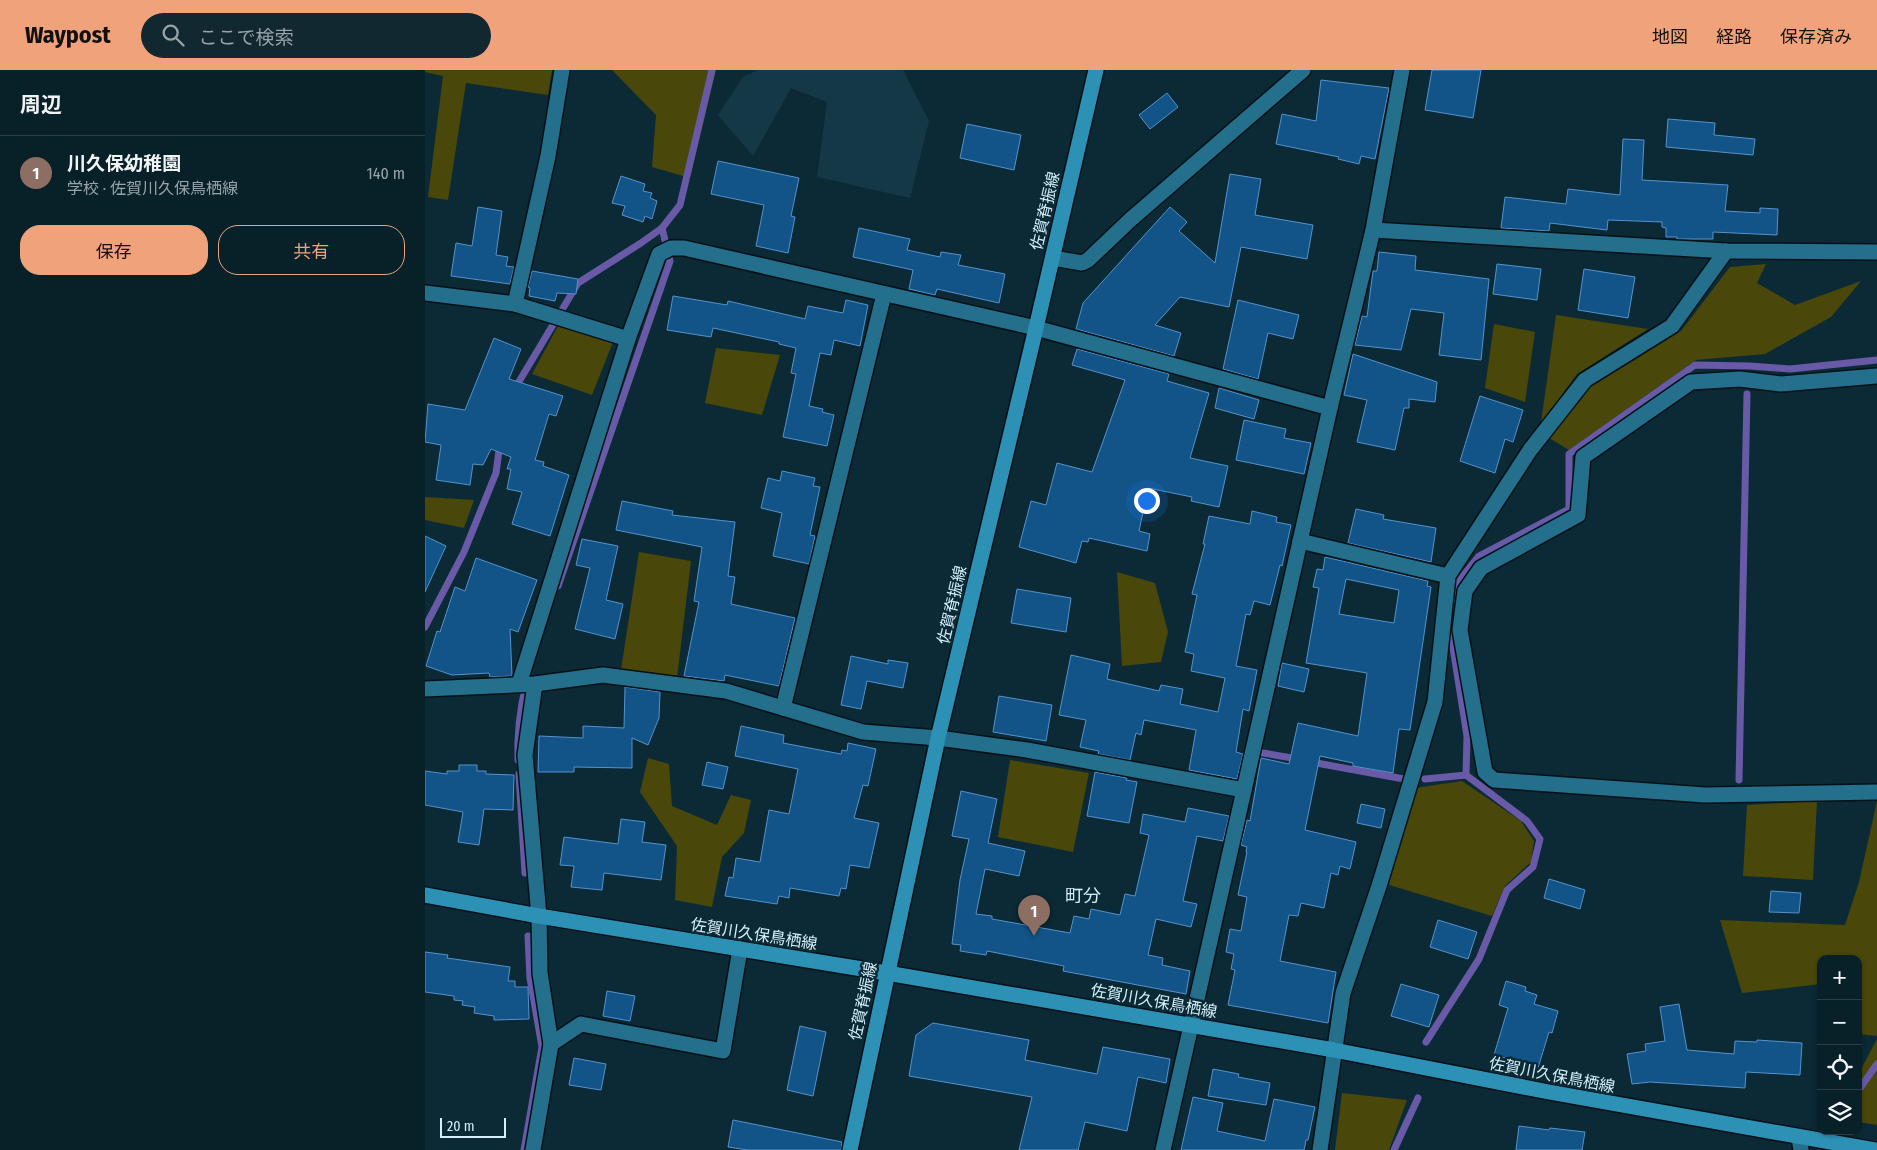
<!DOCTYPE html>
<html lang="ja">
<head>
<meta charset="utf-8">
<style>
  body { margin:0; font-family:"Fira Sans Condensed","Noto Sans JP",sans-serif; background:#112830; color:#f1f3f6 }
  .controls { position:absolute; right:15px; bottom:15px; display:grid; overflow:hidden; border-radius:10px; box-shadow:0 1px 4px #0004 }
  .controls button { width:45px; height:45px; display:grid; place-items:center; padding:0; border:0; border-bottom:1px solid #293e45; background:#082028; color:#f1f3f6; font:25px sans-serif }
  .scale { position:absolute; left:15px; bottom:12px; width:66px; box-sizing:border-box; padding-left:5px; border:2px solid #d4eefa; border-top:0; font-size:14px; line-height:18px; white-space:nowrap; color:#d4eefa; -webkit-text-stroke:4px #0b2a36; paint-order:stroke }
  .you { position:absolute; left:721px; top:430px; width:18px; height:18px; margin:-12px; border:4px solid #fff; border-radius:50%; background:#1a73e8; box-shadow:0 0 0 8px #1a73e833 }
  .badge { display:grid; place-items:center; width:32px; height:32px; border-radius:50%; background:#f0a27a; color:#fff; font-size:16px; font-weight:700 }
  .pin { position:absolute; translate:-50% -41px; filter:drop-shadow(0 1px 2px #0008) }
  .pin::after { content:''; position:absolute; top:26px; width:18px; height:15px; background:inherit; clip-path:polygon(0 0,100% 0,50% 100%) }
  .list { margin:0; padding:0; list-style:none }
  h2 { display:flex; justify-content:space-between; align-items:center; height:65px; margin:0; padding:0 20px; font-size:21px }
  h2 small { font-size:16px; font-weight:400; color:#98a3a8 }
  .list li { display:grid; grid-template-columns:32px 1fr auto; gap:15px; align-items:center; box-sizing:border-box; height:75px; padding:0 20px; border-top:1px solid #293e45 }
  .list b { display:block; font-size:19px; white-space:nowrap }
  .list p { margin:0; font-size:16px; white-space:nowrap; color:#98a3a8 }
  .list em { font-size:16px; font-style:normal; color:#98a3a8 }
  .actions { display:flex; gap:10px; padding:15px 20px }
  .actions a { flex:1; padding:11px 0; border:1px solid #f0a27a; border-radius:20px; text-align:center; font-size:18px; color:#f0a27a }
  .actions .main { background:#f0a27a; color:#111 }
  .icon { flex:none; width:28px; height:28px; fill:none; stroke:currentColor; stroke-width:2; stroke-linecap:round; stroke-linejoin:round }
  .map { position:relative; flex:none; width:1452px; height:1080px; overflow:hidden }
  header { display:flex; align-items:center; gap:30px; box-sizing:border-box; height:70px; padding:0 25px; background:#f0a27a; color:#111 }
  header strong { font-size:24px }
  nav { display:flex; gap:28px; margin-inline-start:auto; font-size:18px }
  .search { width:350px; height:45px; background:#112830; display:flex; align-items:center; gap:12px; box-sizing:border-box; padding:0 18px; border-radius:28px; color:#98a3a8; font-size:19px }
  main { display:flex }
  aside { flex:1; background:#082028 }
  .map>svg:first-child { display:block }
  .built { fill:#153846 }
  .green { fill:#49470a }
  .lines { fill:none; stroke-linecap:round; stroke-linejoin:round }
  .stream { stroke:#685aa7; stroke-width:7 }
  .building { fill:#125488; stroke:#5592cb; fill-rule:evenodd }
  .minor-casing { stroke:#051116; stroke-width:18 }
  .tertiary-casing { stroke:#051116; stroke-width:18 }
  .primary-casing { stroke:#051116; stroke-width:18 }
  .minor { stroke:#236f8c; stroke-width:15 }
  .tertiary { stroke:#236f8c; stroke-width:15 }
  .primary { stroke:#2d91b6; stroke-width:15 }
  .labels { text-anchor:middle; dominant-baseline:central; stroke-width:5; stroke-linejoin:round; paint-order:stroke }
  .street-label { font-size:16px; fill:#d4eefa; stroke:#0b2a36 }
  .neighbourhood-label { font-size:18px; fill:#d4eefa; stroke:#0b2a36 }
</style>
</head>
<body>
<header>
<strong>Waypost</strong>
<div class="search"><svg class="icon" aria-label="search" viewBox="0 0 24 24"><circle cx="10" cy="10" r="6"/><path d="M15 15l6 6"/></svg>ここで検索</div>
<nav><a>地図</a><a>経路</a><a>保存済み</a></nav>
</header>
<main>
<aside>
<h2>周辺<small></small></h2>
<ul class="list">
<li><span class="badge" style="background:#8d6e63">1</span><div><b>川久保幼稚園</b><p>学校 · 佐賀川久保鳥栖線</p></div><em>140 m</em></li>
</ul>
<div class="actions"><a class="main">保存</a><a>共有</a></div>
</aside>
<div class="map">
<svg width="1452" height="1080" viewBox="0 0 1452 1080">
  <rect width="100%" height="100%" fill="#0b2a36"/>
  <polygon class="built" points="333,0 478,0 504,51 485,128 392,107 402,32 366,18 328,86 293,45 318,7"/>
  <g class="green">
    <polygon points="0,0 127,0 123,25 41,13 23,130 3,127 18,6 0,2"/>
    <polygon points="187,0 291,0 265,108 227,97 231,45"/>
    <polygon points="1341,194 1332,213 1370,235 1436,211 1406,247 1340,284 1271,290 1144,380 1124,368 1161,315 1256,261 1305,197"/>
    <polygon points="1131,245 1223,259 1152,304 1116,353"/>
    <polygon points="1069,254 1110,262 1100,332 1060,318"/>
    <polygon points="133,256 188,272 167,325 107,304"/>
    <polygon points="291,278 355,285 337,345 280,333"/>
    <polygon points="0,427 49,430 39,458 0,450"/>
    <polygon points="214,482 266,491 252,608 196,600"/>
    <polygon points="692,502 730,513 743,562 736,592 697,596"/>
    <polygon points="223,688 244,694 247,736 292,755 306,725 326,730 319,763 297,787 287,837 250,830 252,776 215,722"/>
    <polygon points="585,690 664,703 648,782 573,767"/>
    <polygon points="1037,711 1096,751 1109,771 1106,792 1080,816 1067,846 961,814 990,718"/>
    <polygon points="1392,731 1388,810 1318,806 1322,735"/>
    <polygon points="1452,731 1452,966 1433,964 1433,889 1396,889 1396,914 1317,923 1295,850 1420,855 1434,812"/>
    <polygon points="1452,969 1452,1055 1433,1052 1433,1005"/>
    <polygon points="917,1023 982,1030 964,1080 910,1080"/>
  </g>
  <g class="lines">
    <g class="stream">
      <polyline points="89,320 153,213 216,173 237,158 255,135 287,0"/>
      <polyline points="133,516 245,191 237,158"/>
      <polyline points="0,557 39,482 71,403 75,373"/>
      <polyline points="838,683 873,689"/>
      <path d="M93 690C92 665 95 639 101 614"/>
      <polyline points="886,692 979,709"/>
      <polyline points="94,704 100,803"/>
      <polyline points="1000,709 1041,705"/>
      <polyline points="1314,710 1322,324"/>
      <polyline points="1001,972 1054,889 1082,820 1108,797 1115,769 1102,751 1041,705 1042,666 1026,565 1033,512 1054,486 1144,439 1144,384 1270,295 1325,296 1365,299 1452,290"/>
      <polyline points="1433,1021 1452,994"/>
      <polyline points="99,1080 117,977 105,908 103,866"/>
      <polyline points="969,1080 993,1028"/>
    </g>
  </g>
  <g class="building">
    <polygon points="1007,0 1056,0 1048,48 1000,40"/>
    <polygon points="896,10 964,18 950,89 936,86 934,94 913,89 914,87 851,74 857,44 891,51"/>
    <polygon points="742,23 753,37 725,59 714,45"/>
    <polygon points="1243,49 1290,53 1289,65 1330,69 1328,85 1241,77"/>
    <polygon points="542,54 596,65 589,100 535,88"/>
    <polygon points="1198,69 1219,70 1217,110 1303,115 1300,141 1335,143 1335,138 1353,139 1352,165 1288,162 1288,169 1252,169 1252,167 1241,167 1241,158 1237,157 1237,152 1183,150 1182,160 1125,153 1124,161 1076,158 1080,127 1141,134 1143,119 1195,125"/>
    <polygon points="293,91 374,108 366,146 370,147 363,183 331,176 339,135 286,124"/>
    <polygon points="805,104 836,109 830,145 888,155 882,189 816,177 804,237 755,227 730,255 756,263 749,286 651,259 658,233 745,137 762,152 754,161 790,193"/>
    <polygon points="196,106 220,114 218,121 227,123 225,128 232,131 227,149 220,146 218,152 197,145 200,136 187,133"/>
    <polygon points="53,137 77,141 71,185 83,187 81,196 89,197 85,214 26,206 31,173 47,176"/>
    <polygon points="434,158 485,169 482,180 515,187 516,182 536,185 533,195 580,204 574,233 512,219 510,225 484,219 488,200 428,187"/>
    <polygon points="954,182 991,186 990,200 1064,209 1056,290 1014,285 1019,243 986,239 976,280 930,275 937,246 942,247 948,201 952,201"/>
    <polygon points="1072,194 1116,199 1112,230 1068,224"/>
    <polygon points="1159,199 1210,207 1203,248 1153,240"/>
    <polygon points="107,201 153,209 151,224 132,223 130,231 104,226 105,218 103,217"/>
    <polygon points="248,226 302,235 303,231 380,249 383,236 418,243 421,230 443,235 435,276 409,270 406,285 395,283 384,336 398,339 397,342 409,345 402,376 358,367 371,304 366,303 371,278 354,274 354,272 288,258 286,267 242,260"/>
    <polygon points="813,230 874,245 868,269 843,263 833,309 798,299"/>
    <polygon points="69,268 96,279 84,309 138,326 131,346 124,344 110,390 119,392 118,396 144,405 125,466 87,454 97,422 82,419 86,399 82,399 86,387 66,379 58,395 48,394 45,415 11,410 16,375 0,372 3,334 40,340"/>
    <polygon points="652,279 744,304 742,311 784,323 765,388 803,396 794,437 766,431 767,427 723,418 714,461 725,464 722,481 664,468 663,472 657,471 651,493 594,477 606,431 621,435 632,393 667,402 700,310 647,295"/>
    <polygon points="928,284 1012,312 1010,332 984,329 984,338 979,338 970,380 932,372 942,330 919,325"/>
    <polygon points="794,318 834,330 829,349 790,338"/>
    <polygon points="1055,326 1098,340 1088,372 1080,369 1070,403 1035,391"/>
    <polygon points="819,350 861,359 859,368 886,373 879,404 811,390"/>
    <polygon points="357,401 390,408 388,416 395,417 385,465 390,466 384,494 348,486 357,443 336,438 343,408 355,411"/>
    <polygon points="197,431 248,441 247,445 310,452 303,506 310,507 306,534 370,548 354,616 300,605 299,611 259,606 274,532 269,531 277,477 191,460"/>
    <polygon points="931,439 959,445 958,449 1011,458 1006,492 923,473"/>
    <polygon points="827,441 852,447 851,452 866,455 857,496 855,495 845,535 829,531 825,545 821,544 811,596 832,600 824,641 818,639 811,682 818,684 812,709 764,700 771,660 719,650 716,665 711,663 705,690 673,684 674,681 655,677 661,650 634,645 646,585 685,594 682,609 734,621 736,615 758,619 755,634 793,642 800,608 766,601 769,584 760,582 772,525 767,524 780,474 778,474 784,446 825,454"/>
    <polygon points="0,466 21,476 0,522"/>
    <polygon points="157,469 193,476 181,530 198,534 190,569 150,559 165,498 151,495"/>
    <path d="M900 487 1003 511 1002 516 1006 517 985 660 974 659 968 703 928 696V693L895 686 880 760 931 772 925 799 915 796 913 805 906 803 899 838 876 833 873 846 864 845 855 891 911 902 903 953 803 935 810 900 806 899 809 884 801 882 805 859 816 861 822 827 813 825 822 782H821L822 777 816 775 822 750 825 751 836 688 864 694 873 653 933 666 942 603 881 593 894 518 888 517 892 499 898 500ZM921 509 974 520 969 553 914 544Z"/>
    <polygon points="51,488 112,510 93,562 85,559 87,606 65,607 64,603 27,605 1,596 12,561 15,562 30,517 40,521"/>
    <polygon points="592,519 646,528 641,562 586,553"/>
    <polygon points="426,586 463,594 463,590 483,593 478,618 442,611 436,639 416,635"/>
    <polygon points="857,593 884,599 879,622 853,616"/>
    <polygon points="200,617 235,622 234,648 223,675 207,668 207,698 149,697 149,702 113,702 114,666 158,668 158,656 199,658"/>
    <polygon points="574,626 627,635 621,671 568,662"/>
    <polygon points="316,656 359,665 358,673 416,684 417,680 422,681 423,673 451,679 443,716 438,715 429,748 454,753 444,798 425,795 421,819 416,818 414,826 365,818 364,828 354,826 352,834 300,826 304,807 308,808 311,788 335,792 344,740 364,744 373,699 310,686"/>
    <polygon points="282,692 303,697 298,719 277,715"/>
    <polygon points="34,695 52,695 52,701 61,701 61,704 89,705 88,740 59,739 54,775 33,772 38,742 0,735 0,701 22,704 22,701 34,701"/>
    <polygon points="670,702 702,708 701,710 712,712 704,753 662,746"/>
    <polygon points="536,721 572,729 563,773 600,781 594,806 560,799 551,844 567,846 567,849 645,863 649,846 664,849 666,839 695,845 700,824 710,826 724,765 715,763 718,744 760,752 763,738 804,746 798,771 772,766 758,831 772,834 766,857 731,849 723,885 738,888 737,895 765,901 761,924 638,901 639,896 562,881 561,885 535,881 536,875 527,874 535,810 544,769 527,766"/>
    <polygon points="936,734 960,739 956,758 932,753"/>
    <polygon points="196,749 220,752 217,772 241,775 236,810 179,803 177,820 146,817 149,796 135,795 139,767 193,774"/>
    <polygon points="1124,809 1160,820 1155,839 1119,828"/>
    <polygon points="1346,821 1376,823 1374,843 1344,842"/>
    <polygon points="1013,850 1052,862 1043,889 1005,877"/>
    <polygon points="0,882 23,885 22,888 85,897 83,911 90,911 90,917 103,917 104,949 69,950 69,946 49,943 50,937 37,935 38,931 29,930 29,926 0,922"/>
    <polygon points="1081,911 1101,917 1100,921 1112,925 1109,934 1133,941 1127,963 1124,962 1113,998 1069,985 1083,938 1074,935"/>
    <polygon points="976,914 1014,925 1004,957 966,946"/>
    <polygon points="182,921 210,926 205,951 178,946"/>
    <polygon points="1254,934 1262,980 1309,984 1310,971 1332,972 1332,970 1377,973 1375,1005 1321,1002 1320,1018 1225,1012 1207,1014 1202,984 1221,981 1220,974 1240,971 1235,937"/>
    <polygon points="508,953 604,970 600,990 672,1004 678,977 745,989 741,1013 713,1007 702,1061 660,1052 653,1080 594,1080 607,1027 484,1006 491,965"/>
    <polygon points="375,956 401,962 388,1026 362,1020"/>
    <polygon points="149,988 181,994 176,1020 144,1015"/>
    <polygon points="788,999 814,1004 813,1007 845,1013 841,1035 783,1026"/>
    <polygon points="768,1027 798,1033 792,1061 840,1071 849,1029 890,1037 883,1070 881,1070 879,1080 756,1080"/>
    <polygon points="308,1050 417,1072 416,1080 323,1080 303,1077"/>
    <polygon points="1094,1056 1124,1060 1125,1058 1160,1062 1157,1080 1091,1080"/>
  </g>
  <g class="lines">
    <defs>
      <g id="minor">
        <polyline points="948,160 1301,181 1452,182"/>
        <polyline points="0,223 90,234 203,269"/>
        <polyline points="90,234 123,86 137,0"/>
        <polyline points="1452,306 1356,314 1315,309 1266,312 1158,387 1153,445 1056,498 1040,521 1035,560 1060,702 1069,710 1280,725 1452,722"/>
        <polyline points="875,471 1023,506"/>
        <polyline points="94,614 203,269 234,184 246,178 259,178 611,258 905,338"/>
        <polyline points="0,619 110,614 178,605 301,621 438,662 513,668 602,680 819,720"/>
        <polyline points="358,638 459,224"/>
        <polyline points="126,974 156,954 298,981 315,879"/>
        <polyline points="1374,1067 1376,1080"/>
        <polyline points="108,1080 126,974 115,903 114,846 100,685 110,614"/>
        <polyline points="738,1080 905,338 948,160 977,0"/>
        <polyline points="895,1080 918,923 954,816 1010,632 1023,506 1105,380 1160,310 1247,256 1301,181"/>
      </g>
      <polyline id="tertiary" points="628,188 657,193 663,190 705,150 878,0"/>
      <g id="primary">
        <polyline points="0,825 114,846 462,903 909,980 1124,1022 1450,1080"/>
        <polyline points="425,1080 513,668 611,258 671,0"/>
      </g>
    </defs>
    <use href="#minor" class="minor-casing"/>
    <use href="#tertiary" class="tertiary-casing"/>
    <use href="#primary" class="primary-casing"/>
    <use href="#minor" class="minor"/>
    <use href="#tertiary" class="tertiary"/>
    <use href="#primary" class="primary"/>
  </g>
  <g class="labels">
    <g class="street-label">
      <text transform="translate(620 141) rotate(-77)">佐賀脊振線</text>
      <text transform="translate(527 535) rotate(-77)">佐賀脊振線</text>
      <text transform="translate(329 864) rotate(9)">佐賀川久保鳥栖線</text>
      <text transform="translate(438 931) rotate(-78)">佐賀脊振線</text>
      <text transform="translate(729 931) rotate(10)">佐賀川久保鳥栖線</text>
      <text transform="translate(1127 1005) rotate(11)">佐賀川久保鳥栖線</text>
    </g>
    <g class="neighbourhood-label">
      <text x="658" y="826">町分</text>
    </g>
  </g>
</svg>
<div class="controls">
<button>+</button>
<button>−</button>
<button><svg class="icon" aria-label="locate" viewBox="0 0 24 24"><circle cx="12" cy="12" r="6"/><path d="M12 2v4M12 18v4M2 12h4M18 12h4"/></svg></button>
<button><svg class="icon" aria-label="layers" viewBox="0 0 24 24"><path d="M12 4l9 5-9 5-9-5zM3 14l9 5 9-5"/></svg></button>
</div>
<div class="scale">20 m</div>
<div class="you"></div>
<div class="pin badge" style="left:609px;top:866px;background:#8d6e63">1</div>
</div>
</main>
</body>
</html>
